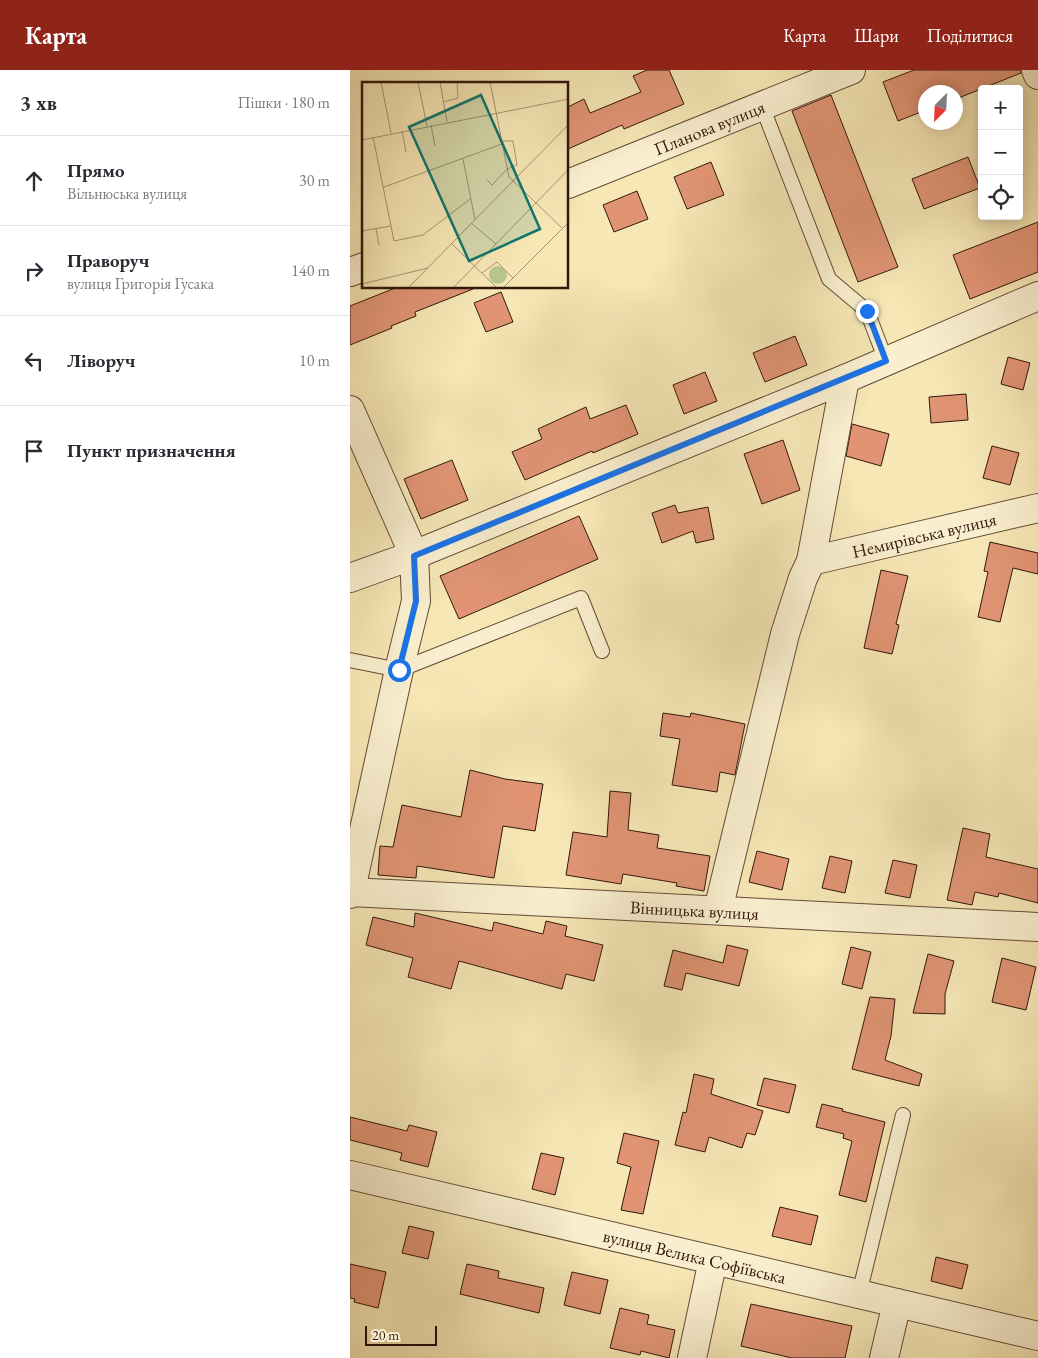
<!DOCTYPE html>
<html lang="uk">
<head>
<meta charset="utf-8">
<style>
  body { margin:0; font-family:"EB Garamond",serif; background:#f7f7f7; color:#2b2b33 }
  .controls { position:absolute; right:15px; top:15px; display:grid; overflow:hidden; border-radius:5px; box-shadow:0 2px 12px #0003 }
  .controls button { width:45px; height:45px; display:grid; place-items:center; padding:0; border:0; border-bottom:1px solid #e1e1e2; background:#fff; color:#2b2b33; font:25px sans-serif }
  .compass { position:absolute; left:568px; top:15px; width:45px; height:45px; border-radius:50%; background:#fff; box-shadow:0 2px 12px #0003; rotate:204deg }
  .scale { position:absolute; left:15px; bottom:12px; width:72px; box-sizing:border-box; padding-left:5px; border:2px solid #33170c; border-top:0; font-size:14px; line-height:18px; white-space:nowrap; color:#33170c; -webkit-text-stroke:4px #f9efcf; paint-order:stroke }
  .stop { position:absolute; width:15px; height:15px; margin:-11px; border:4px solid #1a73e8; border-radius:50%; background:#fff }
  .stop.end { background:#1a73e8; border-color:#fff; box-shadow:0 1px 5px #0008 }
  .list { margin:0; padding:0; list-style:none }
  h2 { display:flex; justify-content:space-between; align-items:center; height:65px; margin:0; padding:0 20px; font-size:21px }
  h2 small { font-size:16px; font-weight:400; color:#7c7c81 }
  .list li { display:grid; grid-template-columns:32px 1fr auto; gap:15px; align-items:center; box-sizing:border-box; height:90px; padding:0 20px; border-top:1px solid #e1e1e2 }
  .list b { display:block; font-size:19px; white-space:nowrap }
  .list p { margin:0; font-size:16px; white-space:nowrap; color:#7c7c81 }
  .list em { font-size:16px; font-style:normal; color:#7c7c81 }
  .icon { flex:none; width:28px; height:28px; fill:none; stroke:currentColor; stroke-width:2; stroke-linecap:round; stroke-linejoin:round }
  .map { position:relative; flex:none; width:688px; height:1288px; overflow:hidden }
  header { display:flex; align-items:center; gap:30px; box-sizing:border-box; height:70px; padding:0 25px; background:#8f2418; color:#fff }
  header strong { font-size:24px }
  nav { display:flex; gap:28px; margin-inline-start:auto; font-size:18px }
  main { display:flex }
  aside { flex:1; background:#fff }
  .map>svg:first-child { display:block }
  .building { fill:#e09474; stroke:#33170c }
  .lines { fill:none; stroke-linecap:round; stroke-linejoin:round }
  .service-casing { stroke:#644b36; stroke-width:16 }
  .minor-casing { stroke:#644b36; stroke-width:30 }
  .service { stroke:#f9efcf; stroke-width:14 }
  .minor { stroke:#f9efcf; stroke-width:28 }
  .route { stroke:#1a73e8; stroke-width:6 }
  .labels { text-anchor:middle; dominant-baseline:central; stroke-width:5; stroke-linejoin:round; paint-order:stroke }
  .street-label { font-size:18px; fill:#33170c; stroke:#f9efcf }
  .inset-road { fill:none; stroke:#a89471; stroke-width:1 }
  .view { fill:#0f766e; fill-opacity:0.15; stroke:#0f766e; stroke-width:2.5 }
  .inset-edge { fill:none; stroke:#33170c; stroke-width:2.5 }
</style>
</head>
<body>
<header>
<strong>Карта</strong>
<nav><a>Карта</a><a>Шари</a><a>Поділитися</a></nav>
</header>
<main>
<aside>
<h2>3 хв<small>Пішки · 180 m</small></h2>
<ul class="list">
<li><svg class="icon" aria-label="ahead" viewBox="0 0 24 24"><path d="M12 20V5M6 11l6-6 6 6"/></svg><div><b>Прямо</b><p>Вільнюська вулиця</p></div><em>30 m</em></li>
<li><svg class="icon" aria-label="right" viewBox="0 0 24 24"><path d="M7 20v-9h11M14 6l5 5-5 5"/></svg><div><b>Праворуч</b><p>вулиця Григорія Гусака</p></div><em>140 m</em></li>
<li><svg class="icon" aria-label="left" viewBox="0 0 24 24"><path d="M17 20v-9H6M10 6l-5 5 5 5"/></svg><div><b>Ліворуч</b></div><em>10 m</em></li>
<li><svg class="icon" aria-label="arrive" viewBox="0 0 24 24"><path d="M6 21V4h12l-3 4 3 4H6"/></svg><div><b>Пункт призначення</b></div></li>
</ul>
</aside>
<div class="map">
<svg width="688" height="1288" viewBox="0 0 688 1288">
  <rect width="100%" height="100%" fill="#f6e7b5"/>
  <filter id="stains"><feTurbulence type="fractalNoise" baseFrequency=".004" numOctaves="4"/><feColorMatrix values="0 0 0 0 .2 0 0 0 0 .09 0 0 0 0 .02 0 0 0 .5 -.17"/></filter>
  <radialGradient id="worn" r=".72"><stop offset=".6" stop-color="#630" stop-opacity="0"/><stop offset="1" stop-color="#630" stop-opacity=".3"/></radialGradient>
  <g class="building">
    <polygon points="297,0 319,0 334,34 274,59 272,55 218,79 218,37 234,29 240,43 291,22 283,6"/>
    <polygon points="564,0 671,0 671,3 606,29 606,22 576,22 576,40 548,51 533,12"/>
    <polygon points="481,25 548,197 508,212 442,41"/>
    <polygon points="618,87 630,118 574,139 562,109"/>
    <polygon points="361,92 374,125 337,139 324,107"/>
    <polygon points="287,121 298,149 264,162 253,135"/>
    <polygon points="688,152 688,202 620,229 603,185"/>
    <polygon points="45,218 123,218 123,219 65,242 66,246 41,256 42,258 0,275 0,236"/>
    <polygon points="151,222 163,252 136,262 124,233"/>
    <polygon points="445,266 457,295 415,312 403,283"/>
    <polygon points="658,287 680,293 673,320 651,314"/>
    <polygon points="355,302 367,331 334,344 323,315"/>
    <polygon points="616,324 618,350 581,353 579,327"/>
    <polygon points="276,335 288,364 243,383 242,381 175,410 162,382 192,369 188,359 236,337 240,349"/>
    <polygon points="502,354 539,364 531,396 496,386"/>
    <polygon points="433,370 450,420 412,434 394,384"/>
    <polygon points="642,376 669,383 660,415 633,408"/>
    <polygon points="102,390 118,430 71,449 54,409"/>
    <polygon points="325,435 328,443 358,437 364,469 346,473 343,461 312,473 302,443"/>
    <polygon points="229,446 248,489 109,549 90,506"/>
    <polygon points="640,472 688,483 688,504 663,498 650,552 628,547 638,502 634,501"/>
    <polygon points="531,500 558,506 546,554 549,555 542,584 514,578"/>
    <polygon points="313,643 340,647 341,643 395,654 385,705 370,702 367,722 322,715 330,669 310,666"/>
    <polygon points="120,700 155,709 193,714 185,761 153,756 144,808 67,796 66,808 28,805 30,776 43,777 52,735 111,747"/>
    <polygon points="260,721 281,723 278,760 309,765 307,778 360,786 354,821 326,816 327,813 273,804 271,814 216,805 223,762 257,767"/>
    <polygon points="613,758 640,764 636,787 688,799 688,833 649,823 648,827 625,822 622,835 597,830"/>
    <polygon points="407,781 439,789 432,820 399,812"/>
    <polygon points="480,786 502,791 495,823 472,818"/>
    <polygon points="543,790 567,795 560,828 535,823"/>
    <polygon points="65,843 142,861 144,852 193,864 196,851 217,856 215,866 253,875 244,911 216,904 212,919 109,891 101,919 58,907 63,888 16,875 23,847 64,857"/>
    <polygon points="377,875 398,880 389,916 336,903 332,920 314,916 323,880 373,893"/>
    <polygon points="501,877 521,882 512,919 492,914"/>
    <polygon points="578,884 604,891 595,924 595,944 563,943"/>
    <polygon points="652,888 686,897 676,940 642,932"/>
    <polygon points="520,927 545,929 541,966 535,990 572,1004 569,1016 502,999"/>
    <polygon points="344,1004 364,1009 361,1024 413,1041 405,1065 397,1063 392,1078 359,1067 355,1082 325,1075 333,1042 336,1043"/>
    <polygon points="414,1008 446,1015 439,1043 407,1035"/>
    <polygon points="472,1034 493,1039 492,1041 535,1052 516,1132 489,1125 502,1071 493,1068 494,1064 466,1057"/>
    <polygon points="0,1047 57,1061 59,1055 87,1062 78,1097 50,1090 52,1083 0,1070"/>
    <polygon points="274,1063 309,1071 293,1144 271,1140 281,1097 267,1093"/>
    <polygon points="191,1083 214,1088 205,1125 182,1119"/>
    <polygon points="430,1137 468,1146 461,1175 422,1166"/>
    <polygon points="59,1156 84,1162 78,1189 52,1183"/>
    <polygon points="586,1187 618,1195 612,1219 581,1211"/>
    <polygon points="0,1194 36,1202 28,1238 4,1232 5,1229 0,1228"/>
    <polygon points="117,1194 149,1201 148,1208 194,1218 189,1243 110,1224"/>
    <polygon points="222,1202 258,1210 250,1244 214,1235"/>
    <polygon points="401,1234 502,1256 495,1288 442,1288 391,1276"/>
    <polygon points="270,1238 299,1245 297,1254 325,1260 319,1288 291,1281 290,1285 260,1278"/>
  </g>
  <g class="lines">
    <defs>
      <g id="service">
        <polyline points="412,36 479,209 517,241 536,291"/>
        <polyline points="0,590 49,600 231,528 252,581"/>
        <polyline points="509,1224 553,1045"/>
      </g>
      <g id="minor">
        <polyline points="686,0 688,5"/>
        <path id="s1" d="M218 114 501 0"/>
        <polyline points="0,202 14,197"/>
        <polyline points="0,340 64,485 66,531 49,600 0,824"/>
        <path id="s2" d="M461 491 688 438"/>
        <polyline points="0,508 64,485 495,309 688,226"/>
        <path id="s3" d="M0 822 688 857"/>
        <polyline points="368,840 435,564 453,508 461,491 495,309"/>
        <path id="s4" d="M0 1105 688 1266"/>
        <polyline points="342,1288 363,1190"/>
        <polyline points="534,1288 547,1233"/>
      </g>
    </defs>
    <use href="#service" class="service-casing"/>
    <use href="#minor" class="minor-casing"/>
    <use href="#service" class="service"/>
    <use href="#minor" class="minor"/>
  </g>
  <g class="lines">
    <polyline class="route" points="49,600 66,531 64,486 536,291 517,241"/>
  </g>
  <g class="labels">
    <g class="street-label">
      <text stroke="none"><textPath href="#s1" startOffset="152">Планова вулиця</textPath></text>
      <text stroke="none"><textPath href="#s2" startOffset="116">Немирівська вулиця</textPath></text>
      <text stroke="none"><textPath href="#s3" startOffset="345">Вінницька вулиця</textPath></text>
      <text stroke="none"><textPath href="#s4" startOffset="354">вулиця Велика Софіївська</textPath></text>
    </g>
  </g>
  <g transform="translate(12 12)">
    <rect width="206" height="206" fill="#f6e7b5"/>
    <path d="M127 193a9 9 0 1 1 18 0a9 9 0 1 1-18 0Z" fill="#b8c791"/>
    <path class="inset-road" d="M19 0 29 51M56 0 65 44M78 0 85 40M128 0 147 95 200 146M81 20 96 16 95 0M69 43 73 64M40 49 44 70M11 55 32 159 61 153 108 117M0 58 207 17M101 77 113 138M125 98 130 103 145 87 155 83 151 59H140M22 105 140 62M109 141 134 162M14 147 17 163M0 149 29 144M90 162 135 206M120 191 135 180 151 196M0 202 66 186M46 206 207 42M91 206 207 87M141 206 207 140"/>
    <path class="view" d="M119 13 178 147 107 179 47 45Z"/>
    <rect width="206" height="206" class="inset-edge"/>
  </g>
  <rect width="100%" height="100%" filter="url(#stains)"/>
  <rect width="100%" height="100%" fill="url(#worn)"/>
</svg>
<div class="controls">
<button>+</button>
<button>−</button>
<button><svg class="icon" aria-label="locate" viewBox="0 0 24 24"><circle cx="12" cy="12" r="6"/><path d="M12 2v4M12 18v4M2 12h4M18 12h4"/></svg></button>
</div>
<svg class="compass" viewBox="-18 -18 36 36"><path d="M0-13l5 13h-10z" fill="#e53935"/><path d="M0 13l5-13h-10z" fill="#7c7c81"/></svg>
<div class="scale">20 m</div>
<div class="stop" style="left:49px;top:600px"></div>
<div class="stop end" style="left:517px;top:241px"></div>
</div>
</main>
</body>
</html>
